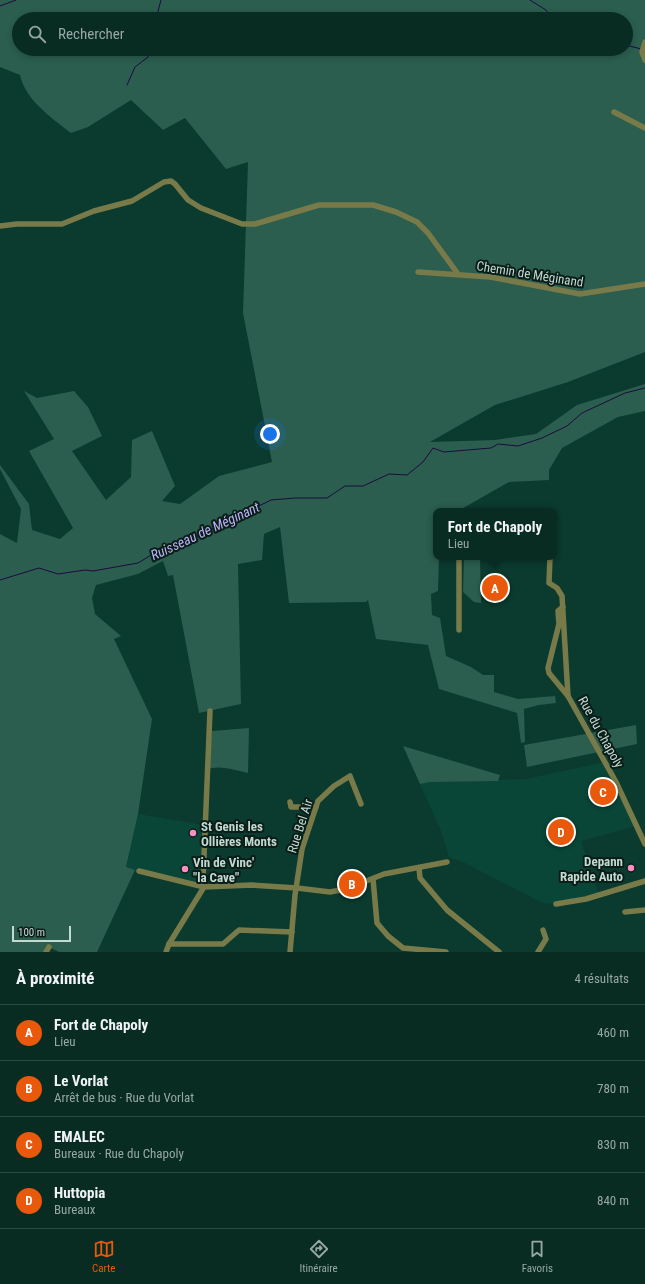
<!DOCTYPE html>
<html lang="fr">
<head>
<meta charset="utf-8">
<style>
  body { margin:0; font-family:"Roboto Condensed",sans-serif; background:#11342a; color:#f1f3f6 }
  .scale { position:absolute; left:12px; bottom:10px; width:59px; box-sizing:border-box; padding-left:4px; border:2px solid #c3dad1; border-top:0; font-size:11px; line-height:14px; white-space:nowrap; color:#c3dad1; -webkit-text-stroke:3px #0b1d18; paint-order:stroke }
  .you { position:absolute; left:270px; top:434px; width:14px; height:14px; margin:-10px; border:3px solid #fff; border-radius:50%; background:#1a73e8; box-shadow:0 0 0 6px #1a73e833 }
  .badge { display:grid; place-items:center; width:26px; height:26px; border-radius:50%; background:#ea580c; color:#fff; font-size:13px; font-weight:700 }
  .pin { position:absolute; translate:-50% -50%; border:2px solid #fff; box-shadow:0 1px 4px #0006 }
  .popup { position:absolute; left:433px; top:508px; width:124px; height:52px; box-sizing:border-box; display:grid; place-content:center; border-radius:8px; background:#082c22; filter:drop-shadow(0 1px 3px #0005); font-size:13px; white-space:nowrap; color:#98a7a5 }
  .popup b { font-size:15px; color:#f1f3f6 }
  .popup::after { content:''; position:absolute; left:50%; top:100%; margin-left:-8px; border:8px solid transparent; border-top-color:#082c22 }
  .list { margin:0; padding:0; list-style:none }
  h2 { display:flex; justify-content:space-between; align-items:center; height:52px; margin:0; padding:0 16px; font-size:17px }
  h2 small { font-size:13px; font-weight:400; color:#98a7a5 }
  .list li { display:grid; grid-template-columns:26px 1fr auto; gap:12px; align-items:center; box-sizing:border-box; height:56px; padding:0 16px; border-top:1px solid #294840 }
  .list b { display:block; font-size:15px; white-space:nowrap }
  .list p { margin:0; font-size:13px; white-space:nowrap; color:#98a7a5 }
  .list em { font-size:13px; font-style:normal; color:#98a7a5 }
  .icon { flex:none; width:22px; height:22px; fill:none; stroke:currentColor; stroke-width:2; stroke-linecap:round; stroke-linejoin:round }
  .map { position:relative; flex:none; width:645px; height:952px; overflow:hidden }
  .search { position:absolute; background:#082c22; box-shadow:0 2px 6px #0003; left:12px; right:12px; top:12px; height:44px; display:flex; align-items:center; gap:10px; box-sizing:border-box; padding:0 14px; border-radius:22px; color:#98a7a5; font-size:15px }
  .sheet { height:276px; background:#082c22 }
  nav { display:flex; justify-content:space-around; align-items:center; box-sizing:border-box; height:56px; border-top:1px solid #294840; background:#082c22; font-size:11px; color:#98a7a5 }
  nav a { display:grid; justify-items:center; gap:2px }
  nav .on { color:#ea580c }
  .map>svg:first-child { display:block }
  .built { fill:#094637 }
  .green { fill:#2b5e4e; fill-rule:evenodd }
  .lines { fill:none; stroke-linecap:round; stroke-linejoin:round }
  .stream { stroke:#1c0a41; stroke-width:1 }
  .minor { stroke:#787b49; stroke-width:5.5 }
  .poi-dot { fill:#fc8fc2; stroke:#0b1d18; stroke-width:1.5 }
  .labels { text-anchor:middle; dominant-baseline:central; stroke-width:4; stroke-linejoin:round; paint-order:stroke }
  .street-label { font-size:13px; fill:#c3dad1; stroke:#0b1d18 }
  .poi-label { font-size:13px; font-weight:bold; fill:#c3dad1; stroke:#0b1d18; text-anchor:start }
  .water-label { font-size:14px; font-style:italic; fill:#beb3fb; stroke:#0b1d18 }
</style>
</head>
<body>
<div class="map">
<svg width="645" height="952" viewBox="0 0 645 952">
  <rect width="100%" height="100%" fill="#0b3a2e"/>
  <g class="built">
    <polygon points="605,762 637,826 581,841 599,895 556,904 542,903 463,862 449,857 441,831 420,784 430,782 526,779"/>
    <polygon points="138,814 205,825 204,887 126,868"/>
  </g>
  <g class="green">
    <path d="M0 0H645V352L568 382 495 405 400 459 430 442 495 440 536 434 577 405 645 384V411L618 417 562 448 549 470V480L509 482 458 511H436V557H439L438 591 431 594 432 615 440 618 446 656 471 667 483 675H494V692L518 699 555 696 556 703 539 705 524 709 525 742 521 743 517 713 439 689 428 645 376 639 368 600 366 602 289 603 280 527 264 534 262 560 238 564 241 704 199 713 173 575 168 576 163 561 138 574 96 585 92 598 95 614 121 636 114 639 152 719 138 814 126 867 135 870 97 952H59L49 947 45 952H0V534L17 543 21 509 0 469V465L29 504 32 530 60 539 73 528 29 451 54 439 24 391 37 398 74 391 88 407 102 436 72 451 106 500 131 477 132 440 152 431 175 486 162 501 180 504 219 476 272 462 243 313 248 162 226 169 185 118 163 130 131 100 88 127 71 133C52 118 25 100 20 75L0 67ZM19 19H626V49H19Z"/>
    <polygon points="464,557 493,557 480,558 481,603 474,602 463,592"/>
    <polygon points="636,725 637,744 527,767 524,745"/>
    <path d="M249 728 248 773C237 771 218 764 207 770L212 731Z"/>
    <polygon points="403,746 500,775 498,781 430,782 420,784"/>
  </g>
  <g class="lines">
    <g class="stream">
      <polyline points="530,0 546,10 552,19"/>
      <polyline points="0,6 16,0"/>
      <polyline points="156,19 161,0"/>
      <polyline points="626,45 641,49"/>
      <polyline points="127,85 135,67 148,57 149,49"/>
      <polyline points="0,580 39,568 58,574 85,570 93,571 138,563 158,551 169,550 271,500 295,498 327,498 345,486 363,486 389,474 407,475 423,462 433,448 444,452 491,448 498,444 518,446 542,438 567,426 582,413 625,393 645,388"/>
    </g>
    <g class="minor">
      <polyline points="645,42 642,52 645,60"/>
      <polyline points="614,112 645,128"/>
      <polyline points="0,226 17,224 62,224 94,211 132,201 164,182 171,181 175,184 188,200 201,208 242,224 255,224 319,205 373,205 396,212 417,222 428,233 458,274"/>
      <polyline points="418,272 490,277 580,294 645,284"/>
      <polyline points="550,557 549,583 557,588 562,596 568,696"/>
      <polyline points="563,607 558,611 559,624 548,668 549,673 568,696 616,782 645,844"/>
      <polyline points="459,630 459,557"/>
      <polyline points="290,802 291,807 316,807"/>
      <polyline points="419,868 420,878 447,910 499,952"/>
      <polyline points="139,871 204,887 252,885 297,888 330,892 346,889 384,874 447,862"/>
      <polyline points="373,879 377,923 388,936 403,948 446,952"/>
      <polyline points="556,904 586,899 645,881"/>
      <polyline points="625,912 645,910"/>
      <polyline points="169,944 223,944 239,930 292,932"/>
      <polyline points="46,952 49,947"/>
      <polyline points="166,952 169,944 204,887 203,881 210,711"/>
      <polyline points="290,952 295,895 302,849 318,801 334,786 350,776 361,804"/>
      <polyline points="538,952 546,939 543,930"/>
    </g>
  </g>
  <g class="poi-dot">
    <circle cx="193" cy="833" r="4"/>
    <circle cx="631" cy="868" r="4"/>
    <circle cx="185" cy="869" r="4"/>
  </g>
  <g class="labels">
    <g class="street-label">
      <text transform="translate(530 274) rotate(9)">Chemin de Méginand</text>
      <text transform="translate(601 732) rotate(61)">Rue du Chapoly</text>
      <text transform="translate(300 826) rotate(-72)">Rue Bel Air</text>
    </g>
    <g class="poi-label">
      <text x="201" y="826">St Genis les<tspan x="201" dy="15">Ollières Monts</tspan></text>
      <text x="623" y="861" text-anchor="end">Depann<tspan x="623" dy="15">Rapide Auto</tspan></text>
      <text x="193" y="862">Vin de Vinc'<tspan x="193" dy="15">"la Cave"</tspan></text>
    </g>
    <g class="water-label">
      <text transform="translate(205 531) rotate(-25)">Ruisseau de Méginant</text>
    </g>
  </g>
</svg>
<div class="scale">100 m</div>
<div class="you"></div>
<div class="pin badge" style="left:495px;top:588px">A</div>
<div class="popup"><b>Fort de Chapoly</b>Lieu</div>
<div class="pin badge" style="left:352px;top:884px">B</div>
<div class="pin badge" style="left:603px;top:792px">C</div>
<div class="pin badge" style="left:561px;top:832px">D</div>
<div class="search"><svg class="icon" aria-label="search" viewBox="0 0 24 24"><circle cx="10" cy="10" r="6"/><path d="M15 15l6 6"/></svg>Rechercher</div>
</div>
<section class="sheet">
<h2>À proximité<small>4 résultats</small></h2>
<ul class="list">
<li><span class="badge">A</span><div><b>Fort de Chapoly</b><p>Lieu</p></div><em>460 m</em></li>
<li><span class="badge">B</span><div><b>Le Vorlat</b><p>Arrêt de bus · Rue du Vorlat</p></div><em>780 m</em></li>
<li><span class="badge">C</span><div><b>EMALEC</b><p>Bureaux · Rue du Chapoly</p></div><em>830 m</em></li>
<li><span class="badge">D</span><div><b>Huttopia</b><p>Bureaux</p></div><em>840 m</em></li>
</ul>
</section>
<nav>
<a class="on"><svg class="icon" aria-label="map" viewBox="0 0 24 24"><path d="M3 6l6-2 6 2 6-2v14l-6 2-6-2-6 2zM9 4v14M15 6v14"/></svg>Carte</a>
<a><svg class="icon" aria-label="directions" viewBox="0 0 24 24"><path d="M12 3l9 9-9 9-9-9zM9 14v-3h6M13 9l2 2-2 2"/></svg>Itinéraire</a>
<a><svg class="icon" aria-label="saved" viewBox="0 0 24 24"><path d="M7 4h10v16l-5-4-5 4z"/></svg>Favoris</a>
</nav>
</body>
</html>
